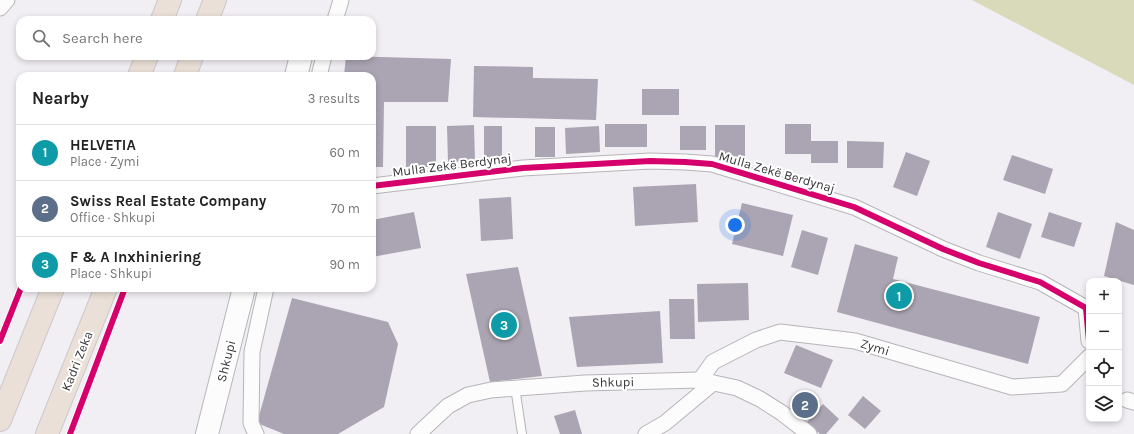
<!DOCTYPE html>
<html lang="en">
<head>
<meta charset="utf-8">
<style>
  body { margin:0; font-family:Karla,sans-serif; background:#f2f2f2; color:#222 }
  .controls { position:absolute; right:12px; bottom:12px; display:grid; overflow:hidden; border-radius:8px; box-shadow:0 2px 6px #0003 }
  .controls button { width:36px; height:36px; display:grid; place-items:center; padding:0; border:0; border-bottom:1px solid #e0e0e0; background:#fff; color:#222; font:20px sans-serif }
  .you { position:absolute; left:735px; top:225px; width:14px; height:14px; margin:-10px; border:3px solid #fff; border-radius:50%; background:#1a73e8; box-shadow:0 0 0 6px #1a73e833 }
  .badge { display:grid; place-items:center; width:26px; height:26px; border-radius:50%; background:#2563eb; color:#fff; font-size:13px; font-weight:700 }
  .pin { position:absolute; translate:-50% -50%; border:2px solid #fff; box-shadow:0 1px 4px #0006 }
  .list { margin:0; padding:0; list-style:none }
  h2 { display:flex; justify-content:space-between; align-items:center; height:52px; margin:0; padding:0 16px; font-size:17px }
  h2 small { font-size:13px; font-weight:400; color:#767676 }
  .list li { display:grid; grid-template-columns:26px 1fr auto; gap:12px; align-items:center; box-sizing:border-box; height:56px; padding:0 16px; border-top:1px solid #e0e0e0 }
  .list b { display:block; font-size:15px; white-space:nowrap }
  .list p { margin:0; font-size:13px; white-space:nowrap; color:#767676 }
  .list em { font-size:13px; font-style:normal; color:#767676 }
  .icon { flex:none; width:22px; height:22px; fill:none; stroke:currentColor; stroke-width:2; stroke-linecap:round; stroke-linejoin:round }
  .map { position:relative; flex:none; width:1134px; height:434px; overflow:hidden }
  .search { position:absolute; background:#fff; box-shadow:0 2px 6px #0003; left:16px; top:16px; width:360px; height:44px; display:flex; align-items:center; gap:10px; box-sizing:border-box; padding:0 14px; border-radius:12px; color:#767676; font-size:15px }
  .panel { position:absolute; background:#fff; box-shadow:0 2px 6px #0003; left:16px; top:72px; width:360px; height:220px; border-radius:12px }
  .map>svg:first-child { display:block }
  .green { fill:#d8daba }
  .building { fill:#aba4b2 }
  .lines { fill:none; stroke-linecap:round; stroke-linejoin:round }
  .lane-casing { stroke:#b7b5b9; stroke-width:10 }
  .street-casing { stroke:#b7b5b9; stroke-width:17 }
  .secondary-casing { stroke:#b7b5b9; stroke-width:24 }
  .highway-casing { stroke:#cbc9cc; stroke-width:24 }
  .lane { stroke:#fdfcfd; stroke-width:8 }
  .street { stroke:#fdfcfd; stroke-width:15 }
  .secondary { stroke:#fdfcfd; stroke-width:22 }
  .highway { stroke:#eae0d7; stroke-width:22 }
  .cycleway-casing { stroke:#fff; stroke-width:8 }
  .cycleway { stroke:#d6006c; stroke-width:6 }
  .labels { text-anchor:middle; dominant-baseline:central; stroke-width:4; stroke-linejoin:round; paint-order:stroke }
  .street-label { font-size:13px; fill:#38363a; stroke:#fff }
</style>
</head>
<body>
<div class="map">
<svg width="1134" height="434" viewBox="0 0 1134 434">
  <rect width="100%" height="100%" fill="#f1eef4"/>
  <polygon class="green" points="972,0 1134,0 1134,85"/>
  <g class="building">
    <polygon points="346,56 451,59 448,102 384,102 383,167 372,167 372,76 344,76"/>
    <polygon points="474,66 533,67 533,78 598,79 596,120 473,117"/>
    <rect x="642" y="89" width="37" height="26"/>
    <rect x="605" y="124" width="42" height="23"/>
    <polygon points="785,124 811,124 811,141 838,141 838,163 811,163 811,154 785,154"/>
    <polygon points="474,125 475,161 448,162 447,126"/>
    <rect x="715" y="125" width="30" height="32"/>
    <rect x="406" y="126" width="30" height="41"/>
    <rect x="484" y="126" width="18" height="33"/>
    <polygon points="599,126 600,152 566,154 565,128"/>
    <rect x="680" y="126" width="26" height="24"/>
    <rect x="535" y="127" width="20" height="30"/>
    <polygon points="847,141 884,142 883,168 847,168"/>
    <polygon points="906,152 930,161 917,196 893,187"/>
    <polygon points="1012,155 1053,169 1045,194 1003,180"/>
    <polygon points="696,184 698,222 635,226 633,187"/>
    <polygon points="511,197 513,239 481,241 479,199"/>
    <polygon points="742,203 793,215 783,256 732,244"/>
    <polygon points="414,212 421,248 372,257 372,220"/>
    <polygon points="998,212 1032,224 1020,259 986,247"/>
    <polygon points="1049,212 1082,223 1074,247 1041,237"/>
    <polygon points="1116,222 1134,230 1134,285 1104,276"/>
    <polygon points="802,230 828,238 818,275 791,267"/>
    <polygon points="855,244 898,257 893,279 1040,317 1028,364 837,312"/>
    <polygon points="518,267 542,376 490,382 466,274"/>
    <polygon points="748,283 749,320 698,322 697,284"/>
    <polygon points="292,298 388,322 398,344 384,407 338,434 284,434 257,423"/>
    <polygon points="669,299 694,299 695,339 670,339"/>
    <polygon points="660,311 663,363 577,367 569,317"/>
    <polygon points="796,345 833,360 821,388 784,373"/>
    <polygon points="863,396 881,411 865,429 848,415"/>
    <polygon points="823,404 839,419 826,434 820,434 807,422"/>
    <polygon points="575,410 582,434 560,434 554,416"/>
  </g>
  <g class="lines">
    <defs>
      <polyline id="lane" points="515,387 522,434"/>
      <g id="street">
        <polyline points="0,8 7,0"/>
        <polyline points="335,20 341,0"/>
        <polyline points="319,76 324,56"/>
        <polyline points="372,186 523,168 650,161 685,162 712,164 854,207 943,249 979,263 1040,282 1086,308 1089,341"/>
        <polyline points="700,380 713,362 756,340 780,332 855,341 1012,387 1062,384 1089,357"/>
        <polyline points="1127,400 1134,402"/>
        <polyline points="256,434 251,423 252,352 266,288"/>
        <polyline points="418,434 448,406 468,395 491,390 585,383 700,380 737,388 760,399 782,413 809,434"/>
        <polyline points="646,434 665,423 713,383"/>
      </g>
      <g id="secondary">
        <polyline points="296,76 301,56"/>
        <polyline points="207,434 244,288"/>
      </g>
      <g id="highway">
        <polyline points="162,20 170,0"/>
        <polyline points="207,20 215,0"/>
        <polyline points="139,76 147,56"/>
        <polyline points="185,76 192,56"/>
        <polyline points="0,420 53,288"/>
        <polyline points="47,434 106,288"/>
      </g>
    </defs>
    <use href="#lane" class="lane-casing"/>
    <use href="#street" class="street-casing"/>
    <use href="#secondary" class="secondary-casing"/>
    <use href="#highway" class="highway-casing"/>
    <use href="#lane" class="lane"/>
    <use href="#street" class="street"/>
    <use href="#secondary" class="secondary"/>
    <use href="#highway" class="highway"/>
    <defs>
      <g id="cycleway">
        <polyline points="372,186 523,168 650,161 685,162 712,164 854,207 943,249 979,263 1040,282 1086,308 1089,341"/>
        <polyline points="0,341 21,288"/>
        <polyline points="70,434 125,288"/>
      </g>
    </defs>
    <use href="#cycleway" class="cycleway-casing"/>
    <use href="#cycleway" class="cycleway"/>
  </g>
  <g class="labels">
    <g class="street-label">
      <text transform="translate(452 165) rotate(-7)">Mulla Zekë Berdynaj</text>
      <text transform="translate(777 172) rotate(16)">Mulla Zekë Berdynaj</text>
      <text transform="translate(875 347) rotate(17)">Zymi</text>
      <text transform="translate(77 361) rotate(-68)">Kadri Zeka</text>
      <text transform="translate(226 361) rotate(-76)">Shkupi</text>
      <text transform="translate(613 382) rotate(-1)">Shkupi</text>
    </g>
  </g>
</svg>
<div class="controls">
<button>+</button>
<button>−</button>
<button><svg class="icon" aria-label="locate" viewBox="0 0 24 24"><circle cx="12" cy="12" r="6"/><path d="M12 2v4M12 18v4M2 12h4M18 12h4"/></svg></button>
<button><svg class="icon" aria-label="layers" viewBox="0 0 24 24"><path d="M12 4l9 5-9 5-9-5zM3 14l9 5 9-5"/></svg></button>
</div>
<div class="you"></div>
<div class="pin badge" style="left:899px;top:296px;background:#0f9aa8">1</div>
<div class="pin badge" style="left:805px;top:405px;background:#5c6f8a">2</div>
<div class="pin badge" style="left:504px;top:325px;background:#0f9aa8">3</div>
<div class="search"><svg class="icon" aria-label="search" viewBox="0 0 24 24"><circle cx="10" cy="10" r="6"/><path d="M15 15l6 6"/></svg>Search here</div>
<section class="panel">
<h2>Nearby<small>3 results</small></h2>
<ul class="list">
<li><span class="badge" style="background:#0f9aa8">1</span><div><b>HELVETIA</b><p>Place · Zymi</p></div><em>60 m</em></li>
<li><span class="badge" style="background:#5c6f8a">2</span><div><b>Swiss Real Estate Company</b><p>Office · Shkupi</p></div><em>70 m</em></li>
<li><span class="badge" style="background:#0f9aa8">3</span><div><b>F &amp; A Inxhiniering</b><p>Place · Shkupi</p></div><em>90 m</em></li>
</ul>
</section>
</div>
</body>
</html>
